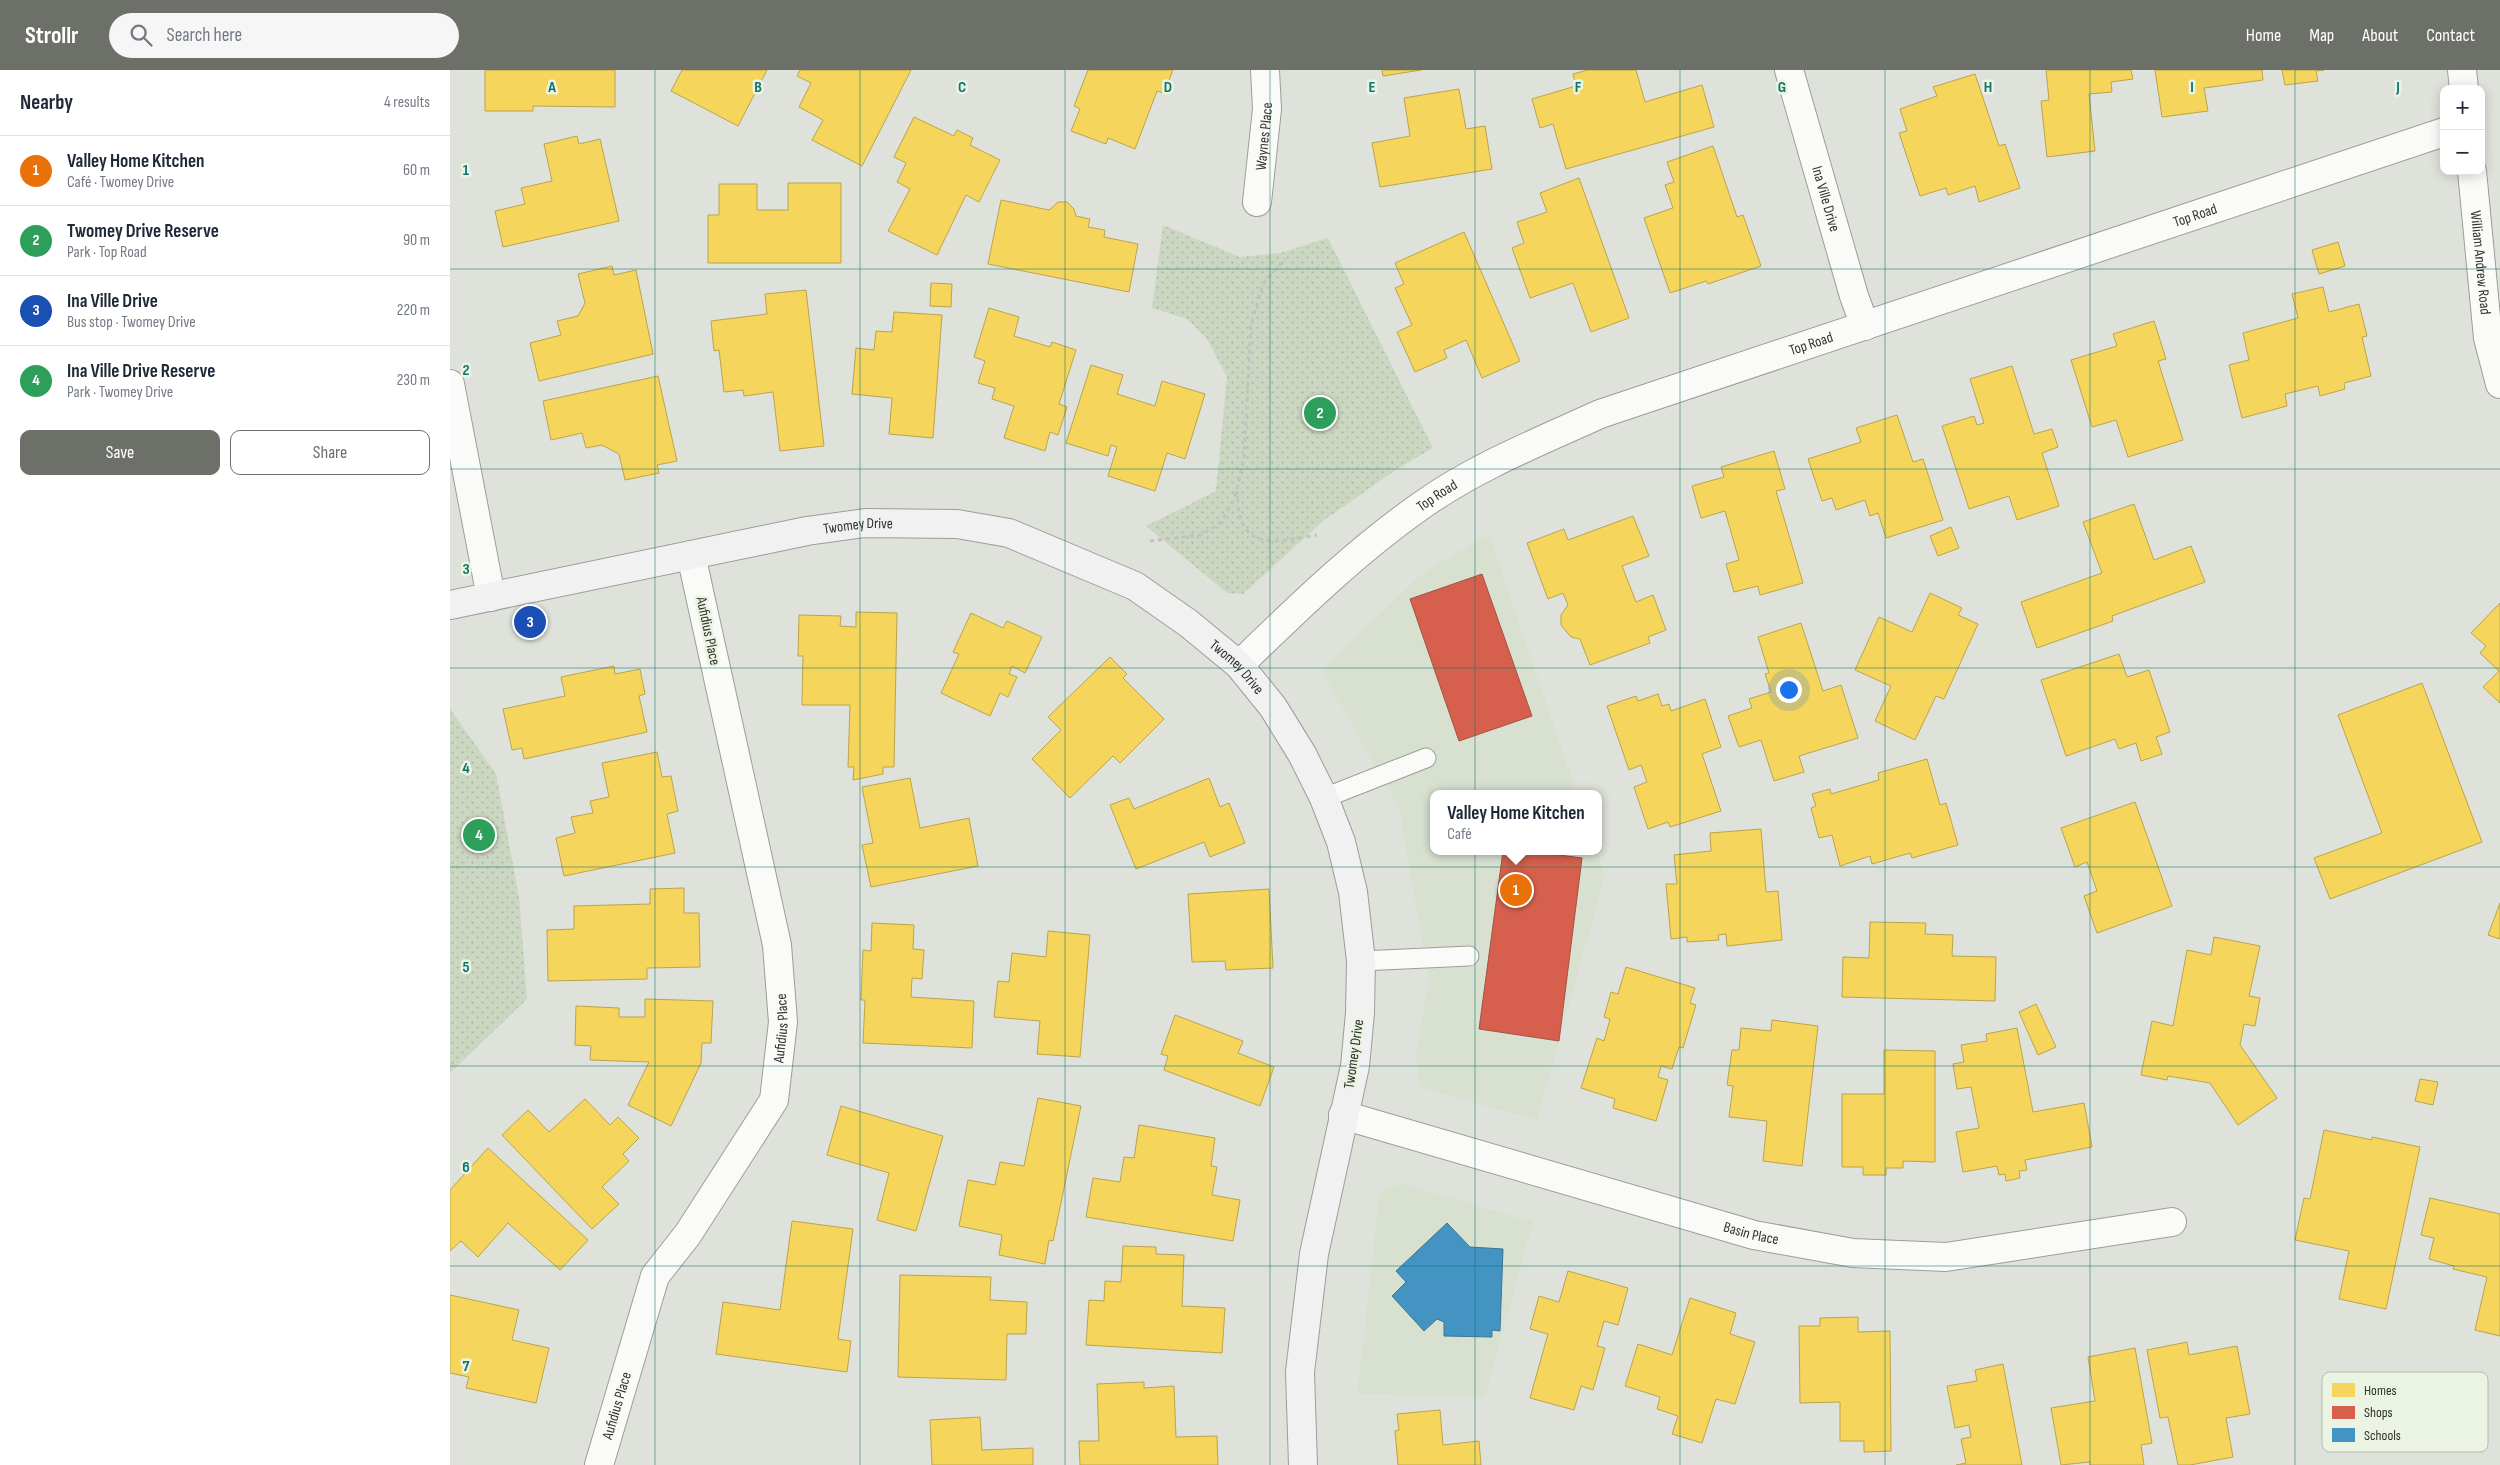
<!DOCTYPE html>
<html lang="en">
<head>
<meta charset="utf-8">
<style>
  body { margin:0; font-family:"Sofia Sans Condensed",sans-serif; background:#f6f6f7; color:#1f2937 }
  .controls { position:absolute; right:15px; top:15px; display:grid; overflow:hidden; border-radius:10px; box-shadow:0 2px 12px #0003 }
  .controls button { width:45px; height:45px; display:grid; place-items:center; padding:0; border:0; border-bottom:1px solid #e0e1e3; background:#fff; color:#1f2937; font:25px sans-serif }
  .you { position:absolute; left:1338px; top:619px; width:18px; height:18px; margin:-12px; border:4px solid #fff; border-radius:50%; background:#1a73e8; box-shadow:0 0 0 8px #1a73e833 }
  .badge { display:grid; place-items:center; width:32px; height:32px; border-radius:50%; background:#6c7069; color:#fff; font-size:16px; font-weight:700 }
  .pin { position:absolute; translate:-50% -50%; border:2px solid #fff; box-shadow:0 1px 5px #0006 }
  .popup { position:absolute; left:980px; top:720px; width:172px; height:65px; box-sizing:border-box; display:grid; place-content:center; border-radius:10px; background:#fff; filter:drop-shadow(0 1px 4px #0005); font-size:16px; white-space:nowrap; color:#747a83 }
  .popup b { font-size:19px; color:#1f2937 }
  .popup::after { content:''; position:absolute; left:50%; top:100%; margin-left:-10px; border:10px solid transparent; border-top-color:#fff }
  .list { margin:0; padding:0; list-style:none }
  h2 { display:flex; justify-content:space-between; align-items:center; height:65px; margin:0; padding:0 20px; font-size:21px }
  h2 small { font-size:16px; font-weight:400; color:#747a83 }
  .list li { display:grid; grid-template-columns:32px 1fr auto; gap:15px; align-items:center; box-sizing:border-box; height:70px; padding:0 20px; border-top:1px solid #e0e1e3 }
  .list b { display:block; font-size:19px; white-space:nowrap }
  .list p { margin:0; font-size:16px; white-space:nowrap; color:#747a83 }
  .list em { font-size:16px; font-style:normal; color:#747a83 }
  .actions { display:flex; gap:10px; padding:15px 20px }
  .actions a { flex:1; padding:11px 0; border:1px solid #6c7069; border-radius:10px; text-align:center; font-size:18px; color:#6c7069 }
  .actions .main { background:#6c7069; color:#fff }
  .icon { flex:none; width:28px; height:28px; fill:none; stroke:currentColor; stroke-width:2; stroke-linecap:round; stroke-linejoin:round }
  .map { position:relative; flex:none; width:2050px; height:1395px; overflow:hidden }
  header { display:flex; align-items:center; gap:30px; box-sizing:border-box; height:70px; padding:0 25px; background:#6c7069; color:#fff }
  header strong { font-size:24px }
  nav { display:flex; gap:28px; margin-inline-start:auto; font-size:18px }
  .search { width:350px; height:45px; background:#f6f6f7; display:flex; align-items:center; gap:12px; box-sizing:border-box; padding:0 18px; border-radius:28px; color:#747a83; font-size:19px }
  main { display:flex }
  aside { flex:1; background:#fff }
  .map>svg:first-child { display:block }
  .built { fill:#d8e1d0 }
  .green { fill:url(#green-dots) }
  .homes { fill:#f6d55c; stroke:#baa44e }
  .shops { fill:#d6604d; stroke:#a45243 }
  .schools { fill:#4393c3; stroke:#3d7696 }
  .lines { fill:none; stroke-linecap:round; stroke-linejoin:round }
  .lane-casing { stroke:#9b9e98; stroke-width:21 }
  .street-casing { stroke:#9b9e98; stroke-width:30 }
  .secondary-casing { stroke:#9b9e98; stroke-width:30 }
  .path { stroke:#c0c3bf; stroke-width:3; stroke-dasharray:4 4; stroke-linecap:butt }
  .lane { stroke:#fafbf9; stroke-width:19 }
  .street { stroke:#fafbf9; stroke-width:28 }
  .secondary { stroke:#f2f1f2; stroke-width:28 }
  .grid { fill:none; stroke:#0f766e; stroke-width:1; stroke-opacity:0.55 }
  .labels { text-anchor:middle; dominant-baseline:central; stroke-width:5; stroke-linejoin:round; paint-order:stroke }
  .street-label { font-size:15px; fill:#2f332c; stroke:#ebf4e3 }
  .key { fill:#ebf4e3; stroke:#b3baac; stroke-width:1 }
  .key-label { font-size:14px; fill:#2f332c }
  .grid-label { font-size:16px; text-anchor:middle; font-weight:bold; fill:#0f766e; stroke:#ebf4e3; stroke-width:5; stroke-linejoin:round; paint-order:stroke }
</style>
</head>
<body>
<header>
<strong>Strollr</strong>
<div class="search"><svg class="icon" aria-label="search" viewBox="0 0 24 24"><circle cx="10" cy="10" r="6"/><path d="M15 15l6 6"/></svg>Search here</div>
<nav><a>Home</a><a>Map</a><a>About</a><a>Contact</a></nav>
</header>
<main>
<aside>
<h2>Nearby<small>4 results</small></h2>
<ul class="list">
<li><span class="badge" style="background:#e8710a">1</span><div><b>Valley Home Kitchen</b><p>Café · Twomey Drive</p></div><em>60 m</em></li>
<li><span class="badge" style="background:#2e9e5b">2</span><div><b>Twomey Drive Reserve</b><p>Park · Top Road</p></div><em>90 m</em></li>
<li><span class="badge" style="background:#1a4fb4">3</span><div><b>Ina Ville Drive</b><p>Bus stop · Twomey Drive</p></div><em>220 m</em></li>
<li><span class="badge" style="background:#2e9e5b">4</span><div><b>Ina Ville Drive Reserve</b><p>Park · Twomey Drive</p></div><em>230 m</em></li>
</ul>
<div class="actions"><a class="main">Save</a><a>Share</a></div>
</aside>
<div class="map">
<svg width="2050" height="1395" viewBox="0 0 2050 1395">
  <defs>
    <pattern id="green-dots" width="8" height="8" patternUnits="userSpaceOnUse" patternTransform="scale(1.25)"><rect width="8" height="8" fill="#ccd7c1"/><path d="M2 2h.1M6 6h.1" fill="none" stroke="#b0b9a6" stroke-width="1.8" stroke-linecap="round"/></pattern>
  </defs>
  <rect width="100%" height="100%" fill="#dee2da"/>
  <g class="built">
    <polygon points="1039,464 1127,724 984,724 984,781 1147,781 1155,805 1087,1050 970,1017 966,986 979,908 949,739 872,600 974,502"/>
    <polygon points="950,1113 1083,1152 1035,1326 907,1324 930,1123"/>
  </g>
  <g class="green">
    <polygon points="713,155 790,187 830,183 878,168 983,378 947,399 873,451 793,524 777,523 696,456 766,421 777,307 757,269 737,249 702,238"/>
    <polygon points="0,639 46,704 69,827 77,929 0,1003"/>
  </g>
  <g class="homes">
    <polygon points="35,0 165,0 165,37 83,36 83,41 35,41"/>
    <polygon points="232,0 317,0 288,56 221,21"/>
    <polygon points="350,0 461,0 412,96 362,70 373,50 349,37 361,13 347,6"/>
    <polygon points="638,0 723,0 714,23 707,21 685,79 658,68 656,74 621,61 630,39 624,36"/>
    <polygon points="932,0 971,0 933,6"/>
    <polygon points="1138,0 1186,0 1195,32 1252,15 1264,57 1116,99 1103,54 1090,58 1082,29 1126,16 1123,4"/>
    <polygon points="1596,0 1681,0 1683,9 1661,12 1662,22 1639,24 1645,81 1597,87 1591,31 1599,30"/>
    <polygon points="1705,0 1812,0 1813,10 1754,18 1758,41 1712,47"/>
    <polygon points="1832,0 1874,0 1866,1 1868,11 1835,15"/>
    <polygon points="1525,4 1549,76 1555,74 1570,118 1529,132 1525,116 1498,125 1496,118 1470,126 1449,63 1457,61 1450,39 1487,26 1483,17"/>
    <polygon points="1009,19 1016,59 1035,56 1042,99 930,117 922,73 960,66 954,28"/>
    <polygon points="464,47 504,66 507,60 523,68 520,75 550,90 529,132 516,125 487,185 438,161 460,119 447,112 456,93 444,87"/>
    <polygon points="127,66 129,74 150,69 169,151 53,177 45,141 75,134 71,118 102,111 94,74"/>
    <polygon points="1263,76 1287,147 1293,145 1311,196 1258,214 1256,211 1220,223 1194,148 1223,138 1215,115 1224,112 1217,92"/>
    <polygon points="1129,108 1179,248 1141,262 1123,213 1080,228 1062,178 1074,173 1067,152 1097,142 1090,123"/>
    <polygon points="338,113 391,113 391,193 258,193 258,145 269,145 269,114 307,114 307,140 338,140"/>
    <polygon points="551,130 599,140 608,132 617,132 624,139 626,146 640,149 638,157 655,160 654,167 688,174 679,222 538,194"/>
    <polygon points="1014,162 1070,291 1032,308 1016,270 994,280 997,288 965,302 947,262 962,255 945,218 954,214 945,193"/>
    <polygon points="1888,172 1895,196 1869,204 1862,180"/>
    <polygon points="162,196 164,205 186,200 203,284 89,311 80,273 111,265 107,251 128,246 135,233 128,204"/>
    <polygon points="481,213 502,214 501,237 480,236"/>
    <polygon points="1873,217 1879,242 1909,234 1917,266 1912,267 1921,306 1894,313 1895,319 1870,326 1868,316 1835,324 1837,336 1792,348 1779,295 1799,290 1793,263 1848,248 1842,224"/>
    <polygon points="356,220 374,376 330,381 323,322 294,326 293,320 274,322 269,280 264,281 261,251 317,244 315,224"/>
    <polygon points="539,238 569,247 564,266 600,277 602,272 626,280 609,334 617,337 608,365 600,362 595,381 554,368 564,336 542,329 545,318 528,313 535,291 524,287"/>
    <polygon points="444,242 492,245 483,368 439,364 442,328 402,324 406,278 424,280 426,261 442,262"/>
    <polygon points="1704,251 1716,289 1708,291 1733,370 1678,387 1666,350 1642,357 1621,290 1667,276 1663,264"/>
    <polygon points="641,295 673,305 667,324 705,336 712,311 755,324 735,389 717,383 705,421 658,406 667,377 661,375 658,386 616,373"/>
    <polygon points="1562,296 1584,364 1602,359 1608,377 1592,383 1609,436 1567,450 1559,426 1519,439 1492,356 1524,346 1527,355 1534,353 1520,309"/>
    <polygon points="208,306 227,391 207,395 209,403 175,410 169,384 152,375 136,378 132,363 101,370 93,331"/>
    <polygon points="1447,345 1463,392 1473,389 1493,450 1436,468 1428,443 1420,446 1415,430 1386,440 1382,428 1372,431 1358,389 1411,372 1406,358"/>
    <polygon points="1324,381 1335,419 1326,421 1353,513 1310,525 1308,516 1284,522 1276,494 1289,490 1275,441 1251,448 1242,416 1274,407 1271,397"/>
    <polygon points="1684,434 1704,490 1741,476 1755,512 1662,546 1663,551 1587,578 1571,532 1652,503 1633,452"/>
    <polygon points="1183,446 1199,486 1172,496 1186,532 1203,525 1216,560 1198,567 1200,573 1140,595 1130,569 1121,567 1111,555 1111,545 1118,535 1113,523 1098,529 1077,473 1114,459 1118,470"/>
    <polygon points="1501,457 1509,478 1488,486 1480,466"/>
    <polygon points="1480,523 1512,538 1508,545 1528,554 1494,629 1486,626 1465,670 1425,651 1441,616 1405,600 1429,547 1462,562"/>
    <polygon points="2050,533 2050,633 2033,617 2049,601 2030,583 2036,576 2021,563"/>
    <polygon points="406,542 447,543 444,697 433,697 433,704 403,710 404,697 398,697 400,635 352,635 353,586 348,586 349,545 391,546 390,556 406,557"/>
    <polygon points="521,543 553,558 557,551 592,567 575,603 562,596 559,604 567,607 558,627 550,623 540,646 491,623 509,584 503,582"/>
    <polygon points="1351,553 1373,621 1391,615 1408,668 1349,686 1354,702 1324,711 1311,670 1289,677 1278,646 1302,638 1299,629 1321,622 1315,604 1319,603 1308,567"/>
    <polygon points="1669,584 1677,607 1699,600 1720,662 1706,667 1712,684 1691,691 1686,673 1669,679 1665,669 1616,686 1591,610"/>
    <polygon points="660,587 677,604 673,608 714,649 670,693 663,686 620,728 582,689 611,660 598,647"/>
    <polygon points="164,596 165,604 190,599 195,624 189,626 197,662 74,689 72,678 62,680 53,639 115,626 111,607"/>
    <polygon points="1972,613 2032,772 1880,829 1864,788 1932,763 1888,645"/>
    <polygon points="1208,624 1212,636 1219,634 1221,641 1255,629 1271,677 1252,684 1271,741 1220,757 1218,752 1198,759 1184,717 1197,712 1191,695 1179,700 1157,636 1186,626 1188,631"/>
    <polygon points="207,682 212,707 221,706 228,741 217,744 225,783 114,806 106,768 125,763 121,747 143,743 140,731 159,727 152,693"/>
    <polygon points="1477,689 1490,735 1496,733 1508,775 1462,788 1460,783 1422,794 1420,786 1390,796 1382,765 1369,768 1361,738 1366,736 1362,724 1380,719 1381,724 1429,710 1428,703"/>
    <polygon points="460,708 470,758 519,748 528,796 421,817 412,775 423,773 412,717"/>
    <polygon points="759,708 770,737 779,733 795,773 760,787 754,772 686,799 660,735 679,728 684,739"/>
    <polygon points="1685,732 1722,836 1647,863 1634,826 1647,821 1637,792 1625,797 1611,758"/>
    <polygon points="1311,759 1316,822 1328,821 1332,870 1277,876 1276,864 1268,865 1269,870 1237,872 1237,867 1221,869 1216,814 1227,814 1224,785 1261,781 1260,763"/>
    <polygon points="234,818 234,843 249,843 250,897 197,898 197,909 98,911 97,860 124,859 124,836 200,834 200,819"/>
    <polygon points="819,819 823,898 776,900 775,891 742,892 738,824"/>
    <polygon points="2050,833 2050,869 2038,865"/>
    <polygon points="1420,852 1476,853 1475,864 1503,865 1502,886 1546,887 1545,931 1392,927 1393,887 1419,888"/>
    <polygon points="422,853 464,855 463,879 474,880 472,909 462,908 461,927 524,931 522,978 413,973 415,930 411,930 413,880 421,881"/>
    <polygon points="598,861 640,865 630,987 587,984 590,951 544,947 548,911 559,912 562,883 596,887"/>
    <polygon points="1764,867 1810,876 1799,926 1810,928 1805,956 1794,954 1790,975 1827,1028 1788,1055 1760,1013 1718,1006 1717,1010 1691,1005 1702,951 1723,956 1737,880 1761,885"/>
    <polygon points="1176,897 1245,918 1240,933 1246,935 1233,978 1229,977 1222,999 1211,996 1208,1007 1218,1010 1206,1051 1163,1038 1165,1029 1131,1018 1147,968 1154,971 1160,949 1154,947 1161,922 1168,924"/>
    <polygon points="195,929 263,931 261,973 252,973 251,993 221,1056 178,1035 199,992 140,990 141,976 125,975 126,936 169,938 169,947 195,947"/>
    <polygon points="1586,934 1606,977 1588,985 1569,942"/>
    <polygon points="725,945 793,971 788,983 824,997 810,1036 714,1000 718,986 711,984"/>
    <polygon points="1322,950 1368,956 1352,1096 1313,1091 1317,1051 1279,1047 1283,1016 1277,1015 1282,980 1289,980 1291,958 1321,961"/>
    <polygon points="1567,958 1583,1042 1634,1033 1642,1077 1575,1090 1577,1100 1569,1101 1570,1108 1556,1111 1555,1104 1549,1105 1547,1096 1513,1102 1506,1062 1529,1058 1521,1017 1507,1019 1503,994 1514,992 1511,975 1537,971 1536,964"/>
    <polygon points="1434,980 1485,981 1485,1092 1453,1091 1453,1098 1436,1098 1436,1105 1413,1105 1413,1097 1392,1097 1392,1024 1434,1024"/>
    <polygon points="1970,1009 1988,1012 1983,1035 1965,1031"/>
    <polygon points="588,1028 631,1036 603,1171 599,1170 595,1194 549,1185 552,1165 509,1156 518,1110 545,1115 550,1092 574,1096"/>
    <polygon points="135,1029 160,1055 168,1047 189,1068 173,1084 179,1091 152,1117 169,1134 142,1159 52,1065 78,1040 99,1062"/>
    <polygon points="391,1036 493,1066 466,1161 427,1150 439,1103 377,1085"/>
    <polygon points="689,1055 765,1068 761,1096 767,1097 762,1125 790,1130 783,1171 636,1147 643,1108 670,1112 674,1087 684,1088"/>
    <polygon points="1874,1060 1922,1070 1922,1067 1970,1077 1936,1239 1889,1229 1899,1181 1845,1170 1854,1128 1860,1129"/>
    <polygon points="38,1078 138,1170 110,1200 58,1153 28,1187 11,1171 0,1181 0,1120"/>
    <polygon points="1980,1128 2050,1144 2050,1266 2025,1260 2037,1207 2003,1199 2004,1196 1979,1189 1984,1168 1971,1165"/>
    <polygon points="342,1151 403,1159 388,1269 401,1271 397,1302 266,1284 273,1232 330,1240"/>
    <polygon points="673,1176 706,1177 706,1184 734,1185 732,1236 775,1238 772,1283 636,1275 639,1230 654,1231 655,1211 671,1212"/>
    <polygon points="1118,1201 1178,1218 1168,1255 1154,1251 1147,1276 1155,1278 1143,1320 1131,1316 1124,1340 1080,1328 1098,1264 1080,1259 1089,1226 1109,1232"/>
    <polygon points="450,1205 541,1207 540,1230 577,1232 576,1264 557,1264 556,1310 448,1307"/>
    <polygon points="0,1225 69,1240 62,1270 99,1278 86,1333 16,1318 19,1307 0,1303"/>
    <polygon points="1240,1228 1286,1243 1280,1264 1305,1272 1285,1334 1266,1329 1252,1373 1222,1364 1228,1346 1207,1339 1210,1327 1175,1316 1188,1274 1222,1285"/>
    <polygon points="1408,1247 1408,1262 1440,1261 1441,1381 1414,1382 1414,1371 1390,1371 1390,1332 1350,1333 1349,1256 1370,1256 1370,1248"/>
    <polygon points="1737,1272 1739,1285 1787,1276 1800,1344 1776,1348 1783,1387 1740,1395 1728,1395 1718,1347 1710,1348 1697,1280"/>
    <polygon points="1685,1278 1702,1373 1691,1375 1694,1395 1640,1395 1640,1392 1611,1395 1601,1338 1645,1331 1638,1287"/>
    <polygon points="1553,1294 1572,1395 1506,1395 1516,1393 1511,1369 1521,1367 1519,1355 1505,1358 1497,1316 1527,1311 1525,1300"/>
    <polygon points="694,1312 694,1318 724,1316 726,1367 767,1366 768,1395 630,1395 629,1371 649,1371 647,1314"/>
    <polygon points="990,1340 993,1375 1029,1371 1031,1395 948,1395 945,1361 949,1360 947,1344"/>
    <polygon points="530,1347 532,1380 583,1378 583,1395 482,1395 480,1350"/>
  </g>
  <g class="shops">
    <polygon points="1032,504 1082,646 1009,671 960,529"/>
    <polygon points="1053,781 1078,781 1132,788 1109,971 1029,959"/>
  </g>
  <polygon class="schools" points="997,1153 1020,1177 1053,1179 1050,1261 1042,1260 1042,1267 994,1266 994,1252 987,1249 974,1261 942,1226 956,1212 946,1201"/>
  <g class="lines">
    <defs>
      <g id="lane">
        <polyline points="874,728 976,688"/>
        <polyline points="911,891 1019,886"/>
      </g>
      <g id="street">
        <path id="s1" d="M1339 0 1404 226 1415 256"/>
        <polyline points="2012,0 2014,19"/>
        <path id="s2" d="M2022 101 2038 268 2050 314"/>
        <path id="s3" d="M807 132 817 39 815 0"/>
        <polyline points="0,314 41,527"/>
        <path id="s4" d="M789 595C848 538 907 480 975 433 1028 396 1091 371 1150 344L1994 62"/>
        <path id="s5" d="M893 1045 1304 1165 1403 1183 1496 1187 1722 1152"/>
        <path id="s6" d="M149 1395 205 1206 238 1164 324 1030 333 952 327 875 241 485"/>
      </g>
      <g id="secondary">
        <path id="s7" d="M0 535 357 461 415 453 507 454 559 463 685 516 738 553 789 595 823 637 852 684 874 728 891 772 903 822 911 891 910 943 905 996 864 1184 850 1302 853 1395"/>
      </g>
    </defs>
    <use href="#lane" class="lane-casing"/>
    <use href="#street" class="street-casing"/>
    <use href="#secondary" class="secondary-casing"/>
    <g class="path">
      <path d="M787 421C788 430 788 443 792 452 804 482 842 468 867 465"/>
      <polyline points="700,471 751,465 769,454 780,437 787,420 794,387 801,255 813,214 835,189"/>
    </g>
    <use href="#lane" class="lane"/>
    <use href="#street" class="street"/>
    <use href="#secondary" class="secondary"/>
  </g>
  <path class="grid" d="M205 0V1395M410 0V1395M615 0V1395M820 0V1395M1025 0V1395M1230 0V1395M1435 0V1395M1640 0V1395M1845 0V1395M0 199H2050M0 399H2050M0 598H2050M0 797H2050M0 996H2050M0 1196H2050"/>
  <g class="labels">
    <g class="street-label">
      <text stroke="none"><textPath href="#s3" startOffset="66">Waynes Place</textPath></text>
      <text stroke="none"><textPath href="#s1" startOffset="134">Ina Ville Drive</textPath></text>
      <text stroke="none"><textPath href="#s4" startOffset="1071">Top Road</textPath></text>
      <text stroke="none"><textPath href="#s2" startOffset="92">William Andrew Road</textPath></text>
      <text stroke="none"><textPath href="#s4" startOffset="666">Top Road</textPath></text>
      <text stroke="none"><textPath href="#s4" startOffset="261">Top Road</textPath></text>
      <text stroke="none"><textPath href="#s7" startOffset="416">Twomey Drive</textPath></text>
      <text transform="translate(258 561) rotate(78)">Aufidius Place</text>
      <text stroke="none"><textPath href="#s7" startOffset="835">Twomey Drive</textPath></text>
      <text stroke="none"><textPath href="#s6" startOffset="482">Aufidius Place</textPath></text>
      <text transform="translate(904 984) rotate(-82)">Twomey Drive</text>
      <text stroke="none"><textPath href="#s5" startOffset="425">Basin Place</textPath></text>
      <text stroke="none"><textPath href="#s6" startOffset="62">Aufidius Place</textPath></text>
    </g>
  </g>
  <rect x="1872" y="1302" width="166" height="80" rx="8" class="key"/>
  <rect x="1882" y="1313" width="23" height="14" fill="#f6d55c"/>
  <rect x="1882" y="1336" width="23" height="13" fill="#d6604d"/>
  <rect x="1882" y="1358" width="23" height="14" fill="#4393c3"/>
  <g class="key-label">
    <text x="1914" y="1325">Homes</text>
    <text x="1914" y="1347">Shops</text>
    <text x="1914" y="1370">Schools</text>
  </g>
  <g class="grid-label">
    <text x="102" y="22">A</text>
    <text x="308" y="22">B</text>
    <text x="512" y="22">C</text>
    <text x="718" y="22">D</text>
    <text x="922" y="22">E</text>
    <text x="1128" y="22">F</text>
    <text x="1332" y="22">G</text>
    <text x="1538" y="22">H</text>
    <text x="1742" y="22">I</text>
    <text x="1948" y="22">J</text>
    <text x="16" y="105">1</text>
    <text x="16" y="305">2</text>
    <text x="16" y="504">3</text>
    <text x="16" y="703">4</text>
    <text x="16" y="902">5</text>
    <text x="16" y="1102">6</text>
    <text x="16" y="1301">7</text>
  </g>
</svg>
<div class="controls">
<button>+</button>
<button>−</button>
</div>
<div class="you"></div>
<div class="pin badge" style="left:1066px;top:820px;background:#e8710a">1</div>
<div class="popup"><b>Valley Home Kitchen</b>Café</div>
<div class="pin badge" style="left:870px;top:343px;background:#2e9e5b">2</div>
<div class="pin badge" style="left:80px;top:552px;background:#1a4fb4">3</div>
<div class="pin badge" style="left:29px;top:765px;background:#2e9e5b">4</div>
</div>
</main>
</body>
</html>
